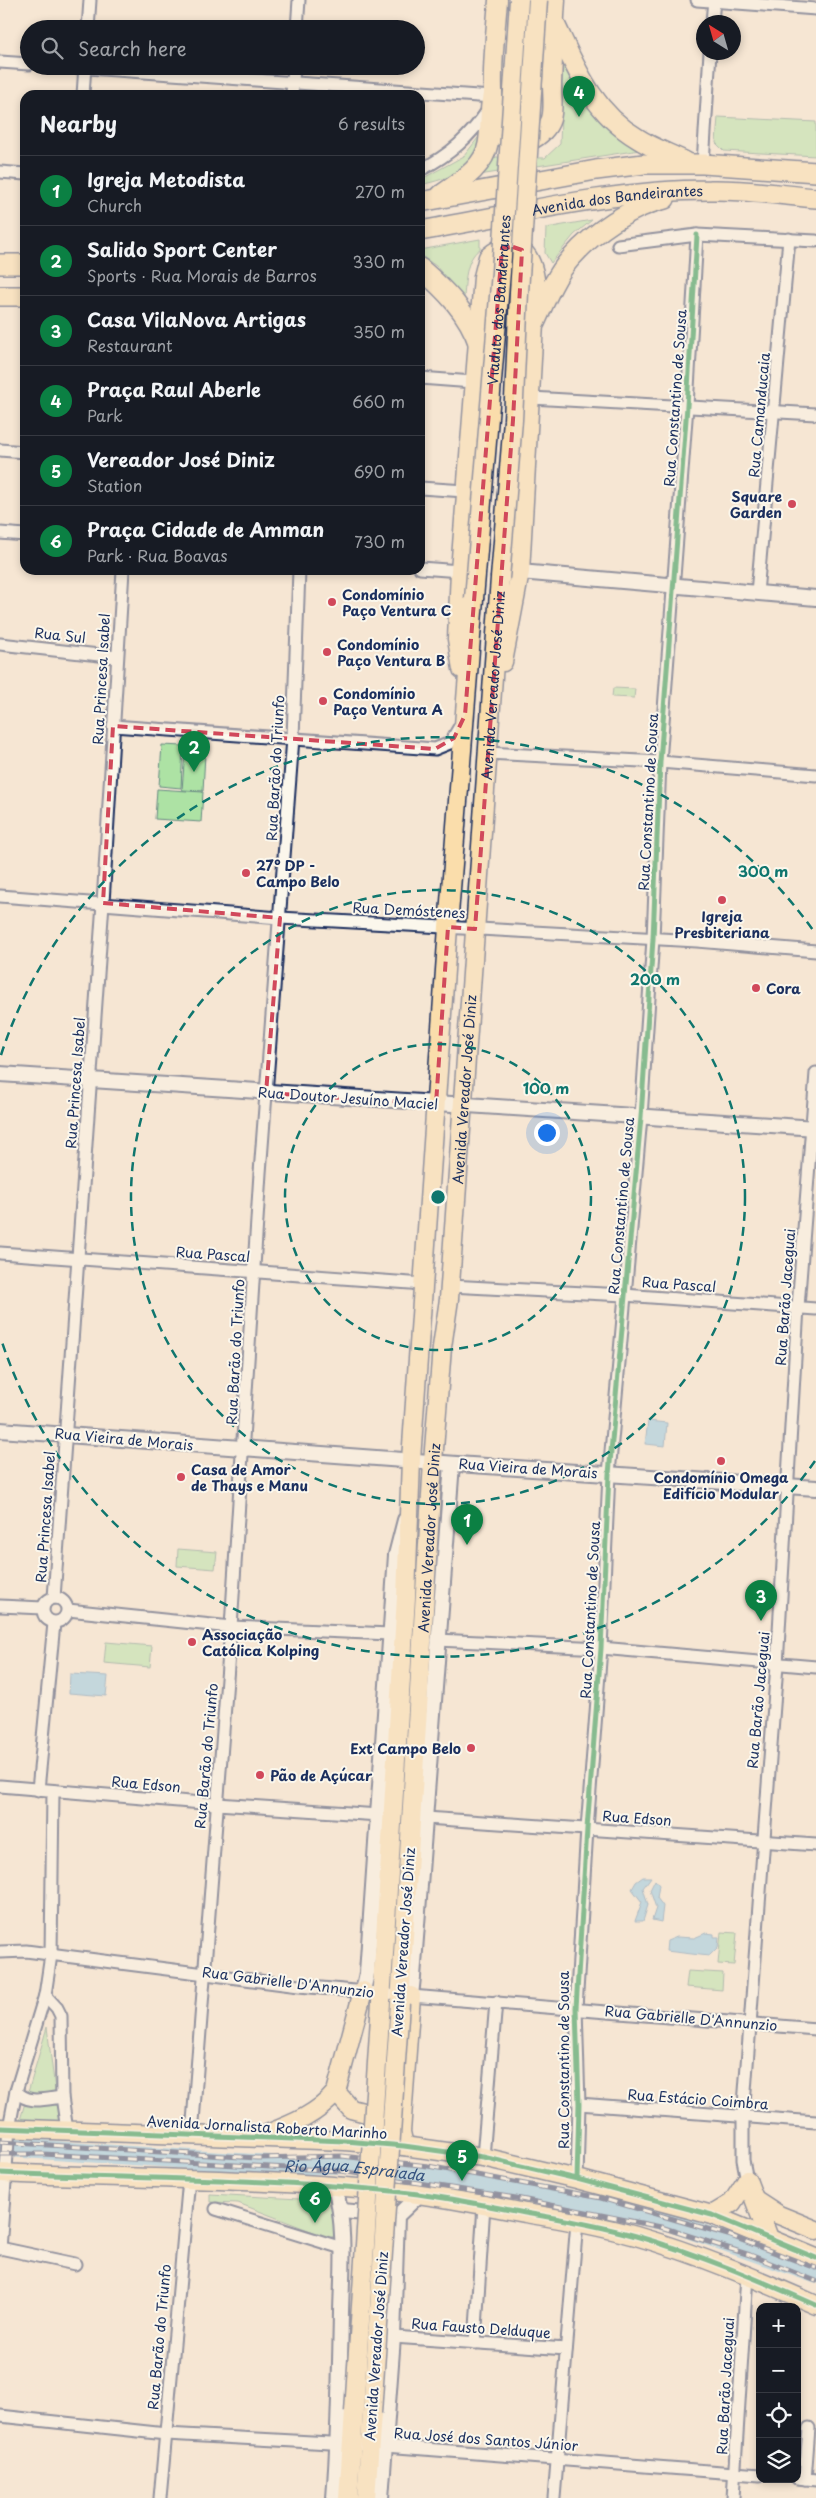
<!DOCTYPE html>
<html lang="en">
<head>
<meta charset="utf-8">
<style>
  body { margin:0; font-family:"Playpen Sans",sans-serif; background:#242831; color:#f1f3f6 }
  .controls { position:absolute; right:15px; bottom:15px; display:grid; overflow:hidden; border-radius:10px; box-shadow:0 2px 8px #0003 }
  .controls button { width:45px; height:45px; display:grid; place-items:center; padding:0; border:0; border-bottom:1px solid #363941; background:#171b24; color:#f1f3f6; font:25px sans-serif }
  .compass { position:absolute; left:696px; top:15px; width:45px; height:45px; border-radius:50%; background:#171b24; box-shadow:0 2px 8px #0003; rotate:323deg }
  .you { position:absolute; left:546px; top:1132px; width:18px; height:18px; margin:-12px; border:4px solid #fff; border-radius:50%; background:#1a73e8; box-shadow:0 0 0 8px #1a73e833 }
  .badge { display:grid; place-items:center; width:32px; height:32px; border-radius:50%; background:#0b8043; color:#fff; font-size:16px; font-weight:700 }
  .pin { position:absolute; translate:-50% -41px; filter:drop-shadow(0 1px 2px #0008) }
  .pin::after { content:''; position:absolute; top:26px; width:18px; height:15px; background:inherit; clip-path:polygon(0 0,100% 0,50% 100%) }
  .list { margin:0; padding:0; list-style:none }
  h2 { display:flex; justify-content:space-between; align-items:center; height:65px; margin:0; padding:0 20px; font-size:21px }
  h2 small { font-size:16px; font-weight:400; color:#9ea1a6 }
  .list li { display:grid; grid-template-columns:32px 1fr auto; gap:15px; align-items:center; box-sizing:border-box; height:70px; padding:0 20px; border-top:1px solid #363941 }
  .list b { display:block; font-size:19px; white-space:nowrap }
  .list p { margin:0; font-size:16px; white-space:nowrap; color:#9ea1a6 }
  .list em { font-size:16px; font-style:normal; color:#9ea1a6 }
  .icon { flex:none; width:28px; height:28px; fill:none; stroke:currentColor; stroke-width:2; stroke-linecap:round; stroke-linejoin:round }
  .map { position:relative; flex:none; width:816px; height:2498px; overflow:hidden }
  .search { position:absolute; background:#171b24; box-shadow:0 2px 8px #0003; left:20px; top:20px; width:405px; height:55px; display:flex; align-items:center; gap:12px; box-sizing:border-box; padding:0 18px; border-radius:28px; color:#9ea1a6; font-size:19px }
  .panel { position:absolute; background:#171b24; box-shadow:0 2px 8px #0003; left:20px; top:90px; width:405px; height:485px; border-radius:15px }
  .map>svg:first-child { display:block }
  .green { fill:#ade2a4; stroke:#648881 }
  .water { fill:#87c5e7; stroke:#5c89b0 }
  .lines { fill:none; stroke-linecap:round; stroke-linejoin:round }
  .river { stroke:#87c5e7; stroke-width:19 }
  .minor-casing { stroke:#1b2f5e; stroke-width:15 }
  .tertiary-casing { stroke:#1b2f5e; stroke-width:18 }
  .primary-casing { stroke:#1b2f5e; stroke-width:21 }
  .trunk-casing { stroke:#1b2f5e; stroke-width:22 }
  .minor { stroke:#fbf7ec; stroke-width:11 }
  .tertiary { stroke:#fbf7ec; stroke-width:14 }
  .primary { stroke:#faddab; stroke-width:18 }
  .trunk { stroke:#faddab; stroke-width:19 }
  .rail-casing { stroke:#1b2f5e; stroke-width:5 }
  .rail { stroke:#fbf7ec; stroke-width:3; stroke-dasharray:9; stroke-linecap:butt }
  .primary-bridge-casing { stroke:#1b2f5e; stroke-width:21; stroke-linecap:butt }
  .primary-bridge { stroke:#faddab; stroke-width:18 }
  .cycleway-casing { stroke:#fbf7ec; stroke-width:8 }
  .cycleway { stroke:#00873e; stroke-width:5 }
  .marked { fill:none; stroke:#d1495b; stroke-width:4; stroke-dasharray:10 6; stroke-linejoin:round }
  .ring { fill:none; stroke:#0f766e; stroke-width:2.5; stroke-dasharray:9 6 }
  .poi-dot { fill:#d1495b; stroke:#fbf7ec; stroke-width:2 }
  .labels { text-anchor:middle; dominant-baseline:central; stroke-width:4; stroke-linejoin:round; paint-order:stroke }
  .street-label { font-size:14px; fill:#1b2f5e; stroke:#fbf7ec }
  .poi-label { font-size:14px; font-weight:bold; fill:#1b2f5e; stroke:#fbf7ec; text-anchor:start }
  .water-label { font-size:15px; font-style:italic; fill:#365480; stroke:#fbf7ec }
  .centre { fill:#0f766e; stroke:#fbf7ec; stroke-width:2.5 }
  .ring-label { font-size:15px; text-anchor:middle; font-weight:bold; fill:#0f766e; stroke:#fbf7ec; stroke-width:4; stroke-linejoin:round; paint-order:stroke }
</style>
</head>
<body>
<div class="map">
<svg width="816" height="2498" viewBox="0 0 816 2498">
  <rect width="100%" height="100%" fill="#f5e6d3"/>
  <filter id="ink" filterUnits="userSpaceOnUse"><feTurbulence type="fractalNoise" baseFrequency=".02" numOctaves="2"/><feDisplacementMap in="SourceGraphic" scale="10" xChannelSelector="R" yChannelSelector="G"/><feConvolveMatrix kernelMatrix="1 2 1 2 8 2 1 2 1" color-interpolation-filters="sRGB"/></filter>
  <g filter="url(#ink)">
    <g class="green">
      <path d="M563 62C578 100 603 130 640 150L479 175 496 157 545 158 560 144Z"/>
      <polygon points="718,117 816,122 816,156 724,151 716,143"/>
      <path d="M481 134C477 170 451 178 420 185V180L464 156Z"/>
      <polygon points="592,220 574,235 551,263 545,253 546,228"/>
      <path d="M480 239V249C465 259 465 283 464 300L436 266 420 255V250Z"/>
      <polygon points="613,688 635,689 634,698 612,697"/>
      <polygon points="162,745 183,746 181,788 159,786"/>
      <polygon points="185,752 205,754 203,791 182,790"/>
      <polygon points="157,789 203,792 201,822 155,819"/>
      <polygon points="178,1549 217,1552 215,1569 177,1566"/>
      <polygon points="106,1642 152,1646 150,1667 104,1663"/>
      <polygon points="721,1932 737,1933 734,1965 718,1964"/>
      <polygon points="688,1971 723,1973 722,1990 686,1987"/>
      <polygon points="47,2027 59,2121 20,2120"/>
      <polygon points="210,2194 334,2201 339,2234 329,2238 238,2203 210,2202"/>
    </g>
    <g class="water">
      <polygon points="648,1421 667,1423 665,1446 645,1444"/>
      <polygon points="70,1674 108,1676 106,1696 69,1693"/>
      <polygon points="643,1877 651,1877 643,1888 648,1905 643,1921 635,1921 642,1902 632,1889 636,1882"/>
      <polygon points="655,1880 659,1885 657,1898 663,1906 661,1922 652,1920 656,1908 650,1890"/>
      <polygon points="706,1933 714,1934 714,1937 719,1937 718,1947 709,1956 666,1951 667,1941 677,1937 694,1938"/>
    </g>
    <g class="lines">
      <path class="river" id="s1" d="M0 2147 279 2165 341 2164 440 2176 565 2198 672 2223 816 2274"/>
      <defs>
        <g id="minor">
          <polyline points="697,0 816,9"/>
          <polyline points="712,22 714,0"/>
          <polyline points="88,29 90,0"/>
          <polyline points="297,29 299,0"/>
          <polyline points="0,62 29,64"/>
          <polyline points="60,66 492,97"/>
          <polyline points="83,95 85,66"/>
          <polyline points="292,95 294,66"/>
          <polyline points="703,164 710,52"/>
          <path d="M420 170C450 155 470 137 488 110"/>
          <polyline points="0,172 25,174"/>
          <polyline points="618,245 697,235 816,241"/>
          <polyline points="420,378 473,382"/>
          <polyline points="531,398 816,414"/>
          <polyline points="0,450 25,452"/>
          <polyline points="420,488 465,491"/>
          <polyline points="0,533 25,535"/>
          <polyline points="420,568 460,571"/>
          <polyline points="757,593 789,239"/>
          <polyline points="0,644 117,657"/>
          <polyline points="113,726 435,749 450,743 460,726"/>
          <polyline points="487,753 660,762 816,775"/>
          <polyline points="0,896 280,918 697,941 816,951"/>
          <polyline points="0,1253 424,1284"/>
          <polyline points="450,1286 624,1295 816,1309"/>
          <circle cx="55" cy="1610" r="12"/>
          <polyline points="54,1598 103,903 123,570"/>
          <polyline points="0,1606 43,1608"/>
          <polyline points="68,1610 231,1627 390,1634"/>
          <polyline points="437,1640 601,1648 816,1667"/>
          <polyline points="0,1786 202,1803 379,1815"/>
          <polyline points="38,1790 54,1623"/>
          <polyline points="426,1818 816,1845"/>
          <polyline points="0,1952 26,1951 299,1986 388,1994"/>
          <polyline points="45,1995 57,2008 61,2016 62,2097 67,2130"/>
          <polyline points="411,1996 816,2029"/>
          <path d="M16 2091C28 2105 45 2099 62 2097"/>
          <polyline points="579,2104 816,2122"/>
          <polyline points="192,2135 231,1627 260,1173 293,738 299,570"/>
          <polyline points="483,2157 496,2002"/>
          <polyline points="577,2179 579,2104 576,2008 587,1829 601,1648 609,1474 641,1117 653,939 660,762 687,406 697,235"/>
          <polyline points="747,2180 743,2160 743,2118 777,1665 798,1307 816,1073"/>
          <polyline points="216,2209 342,2248"/>
          <polyline points="0,2248 75,2264"/>
          <polyline points="0,2249 9,2128 16,2091 45,1995 51,1955 53,1791"/>
          <polyline points="393,2337 566,2349"/>
          <polyline points="475,2343 484,2205"/>
          <polyline points="0,2416 166,2434 385,2446 760,2475"/>
          <polyline points="797,2478 816,2480"/>
          <polyline points="805,2479 809,2428"/>
          <polyline points="160,2498 189,2179"/>
          <polyline points="554,2498 577,2222"/>
          <polyline points="733,2498 747,2275"/>
        </g>
        <g id="tertiary">
          <polyline points="520,572 816,598"/>
          <polyline points="0,1074 816,1128"/>
          <polyline points="0,1430 457,1464 816,1488"/>
          <polyline points="363,1991 367,1973 396,1555 405,1520"/>
          <polyline points="401,1995 411,1996 413,1977 452,1464"/>
          <polyline points="342,2211 376,2214"/>
          <path d="M334 2498C339 2436 340 2374 341 2312 342 2270 346 2227 335 2187"/>
          <polyline points="381,2498 393,2337 397,2216 419,2195"/>
        </g>
        <g id="primary">
          <path d="M498 0C496 30 485 113 503 136 517 154 546 136 551 119 554 109 552 95 552 84 553 56 554 28 556 0"/>
          <path d="M462 669 457 639 460 571 483 277 488 257C519 230 534 258 536 288L520 572 503 662"/>
          <polyline points="381,2002 406,1597 411,1460 448,927 474,599"/>
          <path id="s2" d="M400 2003 433 1462 442 1347 449 1299 500 578"/>
          <polyline points="336,2092 351,2109 386,2118"/>
          <polyline points="0,2128 345,2141 404,2146 483,2157 577,2179 712,2215 816,2258"/>
          <path d="M267 2134C293 2124 318 2114 336 2092L363 1991"/>
          <polyline points="404,2146 401,2132 411,1996"/>
          <path d="M0 2173C139 2179 280 2178 418 2194 454 2199 490 2206 525 2213 562 2219 600 2226 636 2236 698 2254 757 2279 816 2305"/>
          <polyline points="747,2180 769,2238"/>
          <polyline points="756,2200 779,2215 816,2230"/>
          <polyline points="712,2215 732,2203 747,2180"/>
          <polyline points="348,2498 354,2412"/>
          <polyline points="366,2498 372,2413"/>
        </g>
        <g id="trunk">
          <path d="M555 24C576 68 592 111 637 138 652 148 670 154 686 162"/>
          <path d="M441 195C459 182 484 168 488 144 491 129 489 113 492 97"/>
          <polyline points="420,202 596,170 644,164 703,164 816,172"/>
          <path id="s3" d="M420 231C515 214 613 190 710 190 745 189 781 195 816 198"/>
          <polyline points="0,264 25,264"/>
          <path d="M420 268C445 290 468 312 479 345"/>
          <polyline points="0,296 25,296"/>
          <path d="M535 323C545 301 555 276 571 258 594 232 630 207 665 199"/>
        </g>
      </defs>
      <use href="#minor" class="minor-casing"/>
      <use href="#tertiary" class="tertiary-casing"/>
      <use href="#primary" class="primary-casing"/>
      <use href="#trunk" class="trunk-casing"/>
      <use href="#minor" class="minor"/>
      <use href="#tertiary" class="tertiary"/>
      <use href="#primary" class="primary"/>
      <use href="#trunk" class="trunk"/>
      <defs>
        <g id="rail">
          <polyline points="0,2142 257,2158 342,2156 428,2166 601,2198 728,2235 816,2268"/>
          <polyline points="0,2154 43,2154 341,2171 516,2198 661,2227 750,2255 816,2281"/>
        </g>
      </defs>
      <use href="#rail" class="rail-casing"/>
      <use href="#rail" class="rail"/>
      <defs>
        <g id="primary-bridge">
          <polyline points="500,578 513,420 519,292 538,0"/>
          <path id="s4" d="M474 599 501 272 519 0"/>
          <polyline points="354,2412 381,2002"/>
          <polyline points="372,2413 400,2003"/>
        </g>
      </defs>
      <use href="#primary-bridge" class="primary-bridge-casing"/>
      <use href="#primary-bridge" class="primary-bridge"/>
      <defs>
        <g id="cycleway">
          <polyline points="0,2128 345,2141 404,2146 483,2157 577,2179 712,2215 816,2258"/>
          <path d="M0 2173C139 2179 280 2178 418 2194 454 2199 490 2206 525 2213 562 2219 600 2226 636 2236 698 2254 757 2279 816 2305"/>
          <polyline points="577,2179 579,2104 576,2008 587,1829 601,1648 609,1474 641,1117 653,939 660,762 687,406 697,235"/>
        </g>
      </defs>
      <use href="#cycleway" class="cycleway-casing"/>
      <use href="#cycleway" class="cycleway"/>
    </g>
  </g>
  <path d="M0 0H816V2498H0ZM513 247 522 250 513 420 475 929 448 927 436 1104 266 1093 280 918 103 903 113 726 435 749 454 738 465 715 502 248Z" fill="#f5e6d3" fill-opacity=".55" fill-rule="evenodd"/>
  <path class="marked" d="M513 247 522 250 513 420 475 929 448 927 436 1104 266 1093 280 918 103 903 113 726 435 749 454 738 465 715 502 248Z"/>
  <g class="ring">
    <circle cx="438" cy="1197" r="153"/>
    <circle cx="438" cy="1197" r="307"/>
    <path d="M815 1461A460 460 0 0 1 1 1339M1 1055A460 460 0 0 1 815 933"/>
  </g>
  <g class="poi-dot">
    <circle cx="792" cy="504" r="5"/>
    <circle cx="332" cy="602" r="5"/>
    <circle cx="327" cy="652" r="5"/>
    <circle cx="323" cy="701" r="5"/>
    <circle cx="246" cy="873" r="5"/>
    <circle cx="722" cy="900" r="5"/>
    <circle cx="756" cy="988" r="5"/>
    <circle cx="721" cy="1461" r="5"/>
    <circle cx="181" cy="1477" r="5"/>
    <circle cx="192" cy="1642" r="5"/>
    <circle cx="471" cy="1748" r="5"/>
    <circle cx="260" cy="1775" r="5"/>
  </g>
  <g class="labels">
    <g class="street-label">
      <text stroke="none"><textPath href="#s3" startOffset="200">Avenida dos Bandeirantes</textPath></text>
      <text stroke="none"><textPath href="#s4" startOffset="300">Viaduto dos Bandeirantes</textPath></text>
      <text transform="translate(675 398) rotate(-86)">Rua Constantino de Sousa</text>
      <text transform="translate(759 415) rotate(-85)">Rua Camanducaia</text>
      <text transform="translate(60 635) rotate(6)">Rua Sul</text>
      <text transform="translate(101 679) rotate(-87)">Rua Princesa Isabel</text>
      <text stroke="none"><textPath href="#s2" startOffset="1321">Avenida Vereador José Diniz</textPath></text>
      <text transform="translate(275 768) rotate(-87)">Rua Barão do Triunfo</text>
      <text transform="translate(648 802) rotate(-87)">Rua Constantino de Sousa</text>
      <text transform="translate(409 910) rotate(3)">Rua Demóstenes</text>
      <text transform="translate(75 1083) rotate(-86)">Rua Princesa Isabel</text>
      <text stroke="none"><textPath href="#s2" startOffset="916">Avenida Vereador José Diniz</textPath></text>
      <text transform="translate(348 1098) rotate(4)">Rua Doutor Jesuíno Maciel</text>
      <text transform="translate(621 1206) rotate(-85)">Rua Constantino de Sousa</text>
      <text transform="translate(213 1254) rotate(4)">Rua Pascal</text>
      <text transform="translate(679 1284) rotate(4)">Rua Pascal</text>
      <text transform="translate(785 1297) rotate(-86)">Rua Barão Jaceguai</text>
      <text transform="translate(235 1352) rotate(-87)">Rua Barão do Triunfo</text>
      <text transform="translate(124 1439) rotate(5)">Rua Vieira de Morais</text>
      <text transform="translate(528 1468) rotate(4)">Rua Vieira de Morais</text>
      <text transform="translate(45 1517) rotate(-86)">Rua Princesa Isabel</text>
      <text stroke="none"><textPath href="#s2" startOffset="466">Avenida Vereador José Diniz</textPath></text>
      <text transform="translate(590 1610) rotate(-87)">Rua Constantino de Sousa</text>
      <text transform="translate(758 1700) rotate(-85)">Rua Barão Jaceguai</text>
      <text transform="translate(206 1756) rotate(-85)">Rua Barão do Triunfo</text>
      <text transform="translate(146 1784) rotate(5)">Rua Edson</text>
      <text transform="translate(637 1818) rotate(4)">Rua Edson</text>
      <text transform="translate(403 1942) rotate(-86)">Avenida Vereador José Diniz</text>
      <text transform="translate(288 1982) rotate(7)">Rua Gabrielle D'Annunzio</text>
      <text transform="translate(691 2018) rotate(5)">Rua Gabrielle D'Annunzio</text>
      <text transform="translate(563 2060) rotate(-90)">Rua Constantino de Sousa</text>
      <text transform="translate(698 2099) rotate(4)">Rua Estácio Coimbra</text>
      <text transform="translate(267 2127) rotate(3)">Avenida Jornalista Roberto Marinho</text>
      <text transform="translate(481 2328) rotate(4)">Rua Fausto Delduque</text>
      <text transform="translate(159 2337) rotate(-85)">Rua Barão do Triunfo</text>
      <text transform="translate(376 2346) rotate(-86)">Avenida Vereador José Diniz</text>
      <text transform="translate(725 2386) rotate(-87)">Rua Barão Jaceguai</text>
      <text transform="translate(486 2439) rotate(4)">Rua José dos Santos Júnior</text>
    </g>
    <g class="poi-label">
      <text x="782" y="496" text-anchor="end">Square<tspan x="782" dy="16">Garden</tspan></text>
      <text x="342" y="594">Condomínio<tspan x="342" dy="16">Paço Ventura C</tspan></text>
      <text x="337" y="644">Condomínio<tspan x="337" dy="16">Paço Ventura B</tspan></text>
      <text x="333" y="693">Condomínio<tspan x="333" dy="16">Paço Ventura A</tspan></text>
      <text x="256" y="865">27° DP -<tspan x="256" dy="16">Campo Belo</tspan></text>
      <text x="722" y="916" text-anchor="middle">Igreja<tspan x="722" dy="16">Presbiteriana</tspan></text>
      <text x="766" y="988">Cora</text>
      <text x="191" y="1469">Casa de Amor<tspan x="191" dy="16">de Thays e Manu</tspan></text>
      <text x="721" y="1477" text-anchor="middle">Condomínio Omega<tspan x="721" dy="16">Edifício Modular</tspan></text>
      <text x="202" y="1634">Associação<tspan x="202" dy="16">Católica Kolping</tspan></text>
      <text x="461" y="1748" text-anchor="end">Ext Campo Belo</text>
      <text x="270" y="1775">Pão de Açúcar</text>
    </g>
    <g class="water-label">
      <text stroke="none"><textPath href="#s1" startOffset="355">Rio Água Espraiada</textPath></text>
    </g>
  </g>
  <circle cx="438" cy="1197" r="8" class="centre"/>
  <g class="ring-label">
    <text x="763" y="877">300 m</text>
    <text x="655" y="985">200 m</text>
    <text x="546" y="1094">100 m</text>
  </g>
</svg>
<div class="controls">
<button>+</button>
<button>−</button>
<button><svg class="icon" aria-label="locate" viewBox="0 0 24 24"><circle cx="12" cy="12" r="6"/><path d="M12 2v4M12 18v4M2 12h4M18 12h4"/></svg></button>
<button><svg class="icon" aria-label="layers" viewBox="0 0 24 24"><path d="M12 4l9 5-9 5-9-5zM3 14l9 5 9-5"/></svg></button>
</div>
<svg class="compass" viewBox="-18 -18 36 36"><path d="M0-13l5 13h-10z" fill="#e53935"/><path d="M0 13l5-13h-10z" fill="#9ea1a6"/></svg>
<div class="you"></div>
<div class="pin badge" style="left:467px;top:1545px">1</div>
<div class="pin badge" style="left:194px;top:772px">2</div>
<div class="pin badge" style="left:761px;top:1621px">3</div>
<div class="pin badge" style="left:579px;top:117px">4</div>
<div class="pin badge" style="left:462px;top:2181px">5</div>
<div class="pin badge" style="left:315px;top:2223px">6</div>
<div class="search"><svg class="icon" aria-label="search" viewBox="0 0 24 24"><circle cx="10" cy="10" r="6"/><path d="M15 15l6 6"/></svg>Search here</div>
<section class="panel">
<h2>Nearby<small>6 results</small></h2>
<ul class="list">
<li><span class="badge">1</span><div><b>Igreja Metodista</b><p>Church</p></div><em>270 m</em></li>
<li><span class="badge">2</span><div><b>Salido Sport Center</b><p>Sports · Rua Morais de Barros</p></div><em>330 m</em></li>
<li><span class="badge">3</span><div><b>Casa VilaNova Artigas</b><p>Restaurant</p></div><em>350 m</em></li>
<li><span class="badge">4</span><div><b>Praça Raul Aberle</b><p>Park</p></div><em>660 m</em></li>
<li><span class="badge">5</span><div><b>Vereador José Diniz</b><p>Station</p></div><em>690 m</em></li>
<li><span class="badge">6</span><div><b>Praça Cidade de Amman</b><p>Park · Rua Boavas</p></div><em>730 m</em></li>
</ul>
</section>
</div>
</body>
</html>
